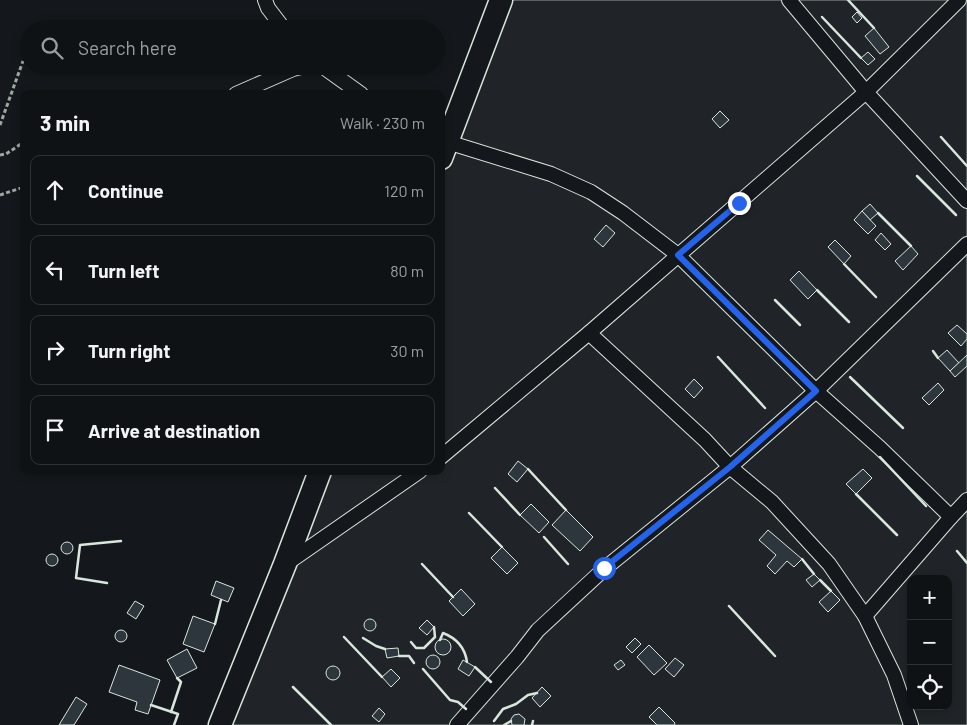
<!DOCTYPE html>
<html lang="en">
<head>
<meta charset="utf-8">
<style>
  body { margin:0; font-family:Barlow,sans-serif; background:#1d2022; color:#f1f3f6 }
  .controls { position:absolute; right:15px; bottom:15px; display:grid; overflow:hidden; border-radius:10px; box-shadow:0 2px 8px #0003 }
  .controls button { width:45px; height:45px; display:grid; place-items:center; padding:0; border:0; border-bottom:1px solid #2f3234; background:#0f1215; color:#f1f3f6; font:25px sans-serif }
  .stop { position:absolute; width:15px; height:15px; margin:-11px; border:4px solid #2563eb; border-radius:50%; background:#fff }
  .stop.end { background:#2563eb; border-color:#fff; box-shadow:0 1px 5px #0008 }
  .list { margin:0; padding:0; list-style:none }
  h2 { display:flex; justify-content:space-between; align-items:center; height:65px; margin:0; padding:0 20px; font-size:21px }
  h2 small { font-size:16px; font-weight:400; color:#9b9ea0 }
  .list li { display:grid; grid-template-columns:32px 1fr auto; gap:15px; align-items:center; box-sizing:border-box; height:70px; margin:0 10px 10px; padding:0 10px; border:1px solid #2f3234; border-radius:10px }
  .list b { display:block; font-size:19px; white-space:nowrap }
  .list em { font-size:16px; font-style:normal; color:#9b9ea0 }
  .icon { flex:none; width:28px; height:28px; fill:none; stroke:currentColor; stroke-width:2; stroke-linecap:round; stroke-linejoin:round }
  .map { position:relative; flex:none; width:967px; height:725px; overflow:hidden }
  .search { position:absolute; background:#0f1215; box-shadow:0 2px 8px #0003; left:20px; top:20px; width:425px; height:55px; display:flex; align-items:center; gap:12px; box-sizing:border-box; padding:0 18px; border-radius:28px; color:#9b9ea0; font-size:19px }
  .panel { position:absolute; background:#0f1215; box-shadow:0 2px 8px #0003; left:20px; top:90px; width:425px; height:385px; border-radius:10px }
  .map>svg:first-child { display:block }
  .green { fill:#202428; stroke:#939e99; fill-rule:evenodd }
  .building { fill:#2c363c; stroke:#d8e6dc }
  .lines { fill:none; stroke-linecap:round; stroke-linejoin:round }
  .street-casing { stroke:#d8e6dc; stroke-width:16 }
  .primary-casing { stroke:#d8e6dc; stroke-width:25 }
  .path { stroke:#9da8a2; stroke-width:3; stroke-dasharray:4 2.5; stroke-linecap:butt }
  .street { stroke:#14181c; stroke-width:14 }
  .primary { stroke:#14181c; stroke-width:22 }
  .wall { stroke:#d8e6dc; stroke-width:2.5 }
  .route { stroke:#2563eb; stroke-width:6 }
</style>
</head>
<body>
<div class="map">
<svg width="967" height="725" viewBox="0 0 967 725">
  <rect width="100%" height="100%" fill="#14181c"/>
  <path class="green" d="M501 0H967V725H220L320 471H441V158ZM911 579H948V706H911Z"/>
  <g class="building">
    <polygon points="857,12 862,18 857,23 852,17"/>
    <polygon points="874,28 889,47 880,54 865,36"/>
    <polygon points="868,52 875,59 868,65 861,58"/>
    <polygon points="720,111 729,120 720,128 712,119"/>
    <polygon points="870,204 878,213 870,220 862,211"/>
    <polygon points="862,211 876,226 868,234 854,220"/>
    <polygon points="606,225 615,233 603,247 594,239"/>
    <polygon points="881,233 891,244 885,250 875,240"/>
    <polygon points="835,240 851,256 844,264 828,247"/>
    <polygon points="911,246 918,254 903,270 895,261"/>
    <polygon points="799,271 817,290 808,299 790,280"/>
    <polygon points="957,325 967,334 967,339 961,346 948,333"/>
    <polygon points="947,350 959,363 950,371 938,358"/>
    <polygon points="967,355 967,366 955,377 950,371"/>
    <polygon points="694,379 703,388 694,398 685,389"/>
    <polygon points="938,383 944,390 929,405 922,398"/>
    <polygon points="518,461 528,469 517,482 508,474"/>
    <polygon points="863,469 872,478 856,494 846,484"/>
    <polygon points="531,504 549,522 539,533 520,515"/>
    <polygon points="566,510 593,537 580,551 552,525"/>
    <polygon points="768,530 802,559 794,567 787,561 775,574 767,566 776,555 759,540"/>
    <circle cx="67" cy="548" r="6"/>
    <polygon points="502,547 518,563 507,574 491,558"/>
    <circle cx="52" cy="560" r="6"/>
    <polygon points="814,574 820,580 812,587 806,580"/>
    <polygon points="216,581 234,588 228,602 211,595"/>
    <polygon points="461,589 475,604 463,616 449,601"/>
    <polygon points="831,591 840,600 828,612 819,602"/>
    <polygon points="135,601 144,606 136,619 127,613"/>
    <polygon points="193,616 215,624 204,652 183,644"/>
    <circle cx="370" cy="625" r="6"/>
    <polygon points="427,620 434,627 427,635 419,628"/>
    <circle cx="121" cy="636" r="6"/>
    <polygon points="635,638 641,644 632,653 626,647"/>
    <circle cx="443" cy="647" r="8"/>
    <polygon points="649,645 667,663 654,675 637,657"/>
    <polygon points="398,648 399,656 387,658 385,649"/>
    <polygon points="187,649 197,668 177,678 167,660"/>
    <circle cx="433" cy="662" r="7"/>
    <polygon points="675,658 684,665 674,677 665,669"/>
    <polygon points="463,660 475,667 469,676 458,669"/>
    <polygon points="621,660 625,665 618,670 614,665"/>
    <polygon points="119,665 160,680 148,714 135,710 137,702 109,692"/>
    <circle cx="333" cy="673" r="7"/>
    <polygon points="391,669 400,678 391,687 382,677"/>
    <polygon points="542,687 551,696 540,707 532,698"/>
    <polygon points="76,697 87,704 74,725 59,725"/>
    <polygon points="659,707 675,723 674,725 657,725 649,717"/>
    <polygon points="379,708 385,714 379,722 372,716"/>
    <polygon points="519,714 525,719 524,725 512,725 511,719 514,715"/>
  </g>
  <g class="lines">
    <defs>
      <g id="street">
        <polyline points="265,0 268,8 284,29"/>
        <polyline points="789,0 866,92 967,201"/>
        <polyline points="322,66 361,94"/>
        <polyline points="236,94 293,69 305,66"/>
        <polyline points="441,140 551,174 591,192 623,213 678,255 816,391 880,448 951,517"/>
        <polyline points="589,333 705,440 730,467 772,502 829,564 865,616 894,675 911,725"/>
        <polyline points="441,457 589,333 866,92 959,0"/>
        <polyline points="286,564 420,471"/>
        <polyline points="865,616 951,517 967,500"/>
        <polyline points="457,725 517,657 538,630 604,569 730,467 816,391 967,244"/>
      </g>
      <g id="primary">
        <polyline points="441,158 501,0"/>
        <polyline points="220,725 285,564 320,471"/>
      </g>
    </defs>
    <use href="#street" class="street-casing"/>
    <use href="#primary" class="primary-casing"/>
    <g class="path">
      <polyline points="0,125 23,61"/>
      <polyline points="0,155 6,154 24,142"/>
      <polyline points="0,195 24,187"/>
    </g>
    <use href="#street" class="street"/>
    <use href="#primary" class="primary"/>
    <g class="wall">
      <polyline points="848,0 874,28"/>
      <polyline points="822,17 861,58"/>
      <polyline points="941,137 967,166"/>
      <polyline points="917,176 956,215"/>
      <polyline points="878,213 911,246"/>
      <polyline points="844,264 876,297"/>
      <polyline points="817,290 849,322"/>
      <polyline points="775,300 800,325"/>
      <polyline points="933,351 938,358"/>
      <polyline points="718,357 765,408"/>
      <polyline points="850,377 903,428"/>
      <polyline points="880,457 926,506"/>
      <polyline points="528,469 566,510"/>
      <polyline points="495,488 520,515"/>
      <polyline points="856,494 897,535"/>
      <polyline points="469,513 502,547"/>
      <polyline points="544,537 568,564"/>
      <polyline points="957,551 967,563"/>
      <polyline points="802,559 814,574"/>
      <polyline points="422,564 453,597"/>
      <polyline points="820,580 831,591"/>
      <polyline points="107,583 76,578 80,545 121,541"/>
      <polyline points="729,606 775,656"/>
      <polyline points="215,624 221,600"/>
      <polyline points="344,637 382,677"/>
      <polyline points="363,638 376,646 385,649"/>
      <path d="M440 640 443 633C456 638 465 648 467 662"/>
      <polyline points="411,642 416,648 424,648 435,637 434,627"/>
      <polyline points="399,656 409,656 414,663"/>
      <polyline points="475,667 491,682"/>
      <polyline points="423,669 450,700 458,702 466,709"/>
      <polyline points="293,687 331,725"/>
      <polyline points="151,705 178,714 174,725"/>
      <polyline points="171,712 181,682 177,678"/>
      <polyline points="494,721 503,709 516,704 528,695 537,693"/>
      <polyline points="504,725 511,721"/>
      <polyline points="532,725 533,721"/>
    </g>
  </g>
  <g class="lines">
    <polyline class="route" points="604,568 730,467 816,391 678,255 739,203"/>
  </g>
</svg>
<div class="controls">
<button>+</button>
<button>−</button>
<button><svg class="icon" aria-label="locate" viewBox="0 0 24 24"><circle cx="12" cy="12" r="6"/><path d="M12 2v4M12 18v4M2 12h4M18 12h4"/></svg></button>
</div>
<div class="stop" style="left:604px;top:568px"></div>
<div class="stop end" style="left:739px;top:203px"></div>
<div class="search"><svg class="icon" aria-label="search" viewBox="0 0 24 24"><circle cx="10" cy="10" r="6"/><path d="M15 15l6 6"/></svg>Search here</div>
<section class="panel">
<h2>3 min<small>Walk · 230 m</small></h2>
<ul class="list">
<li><svg class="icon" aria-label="ahead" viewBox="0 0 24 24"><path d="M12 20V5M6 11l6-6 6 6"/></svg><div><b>Continue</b></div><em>120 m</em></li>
<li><svg class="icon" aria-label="left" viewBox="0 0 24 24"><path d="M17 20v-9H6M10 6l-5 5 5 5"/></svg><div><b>Turn left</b></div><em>80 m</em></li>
<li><svg class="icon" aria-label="right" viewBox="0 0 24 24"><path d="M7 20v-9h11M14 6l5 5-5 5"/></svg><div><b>Turn right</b></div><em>30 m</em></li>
<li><svg class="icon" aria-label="arrive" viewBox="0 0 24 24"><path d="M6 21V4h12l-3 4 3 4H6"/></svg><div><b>Arrive at destination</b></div></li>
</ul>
</section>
</div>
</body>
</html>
